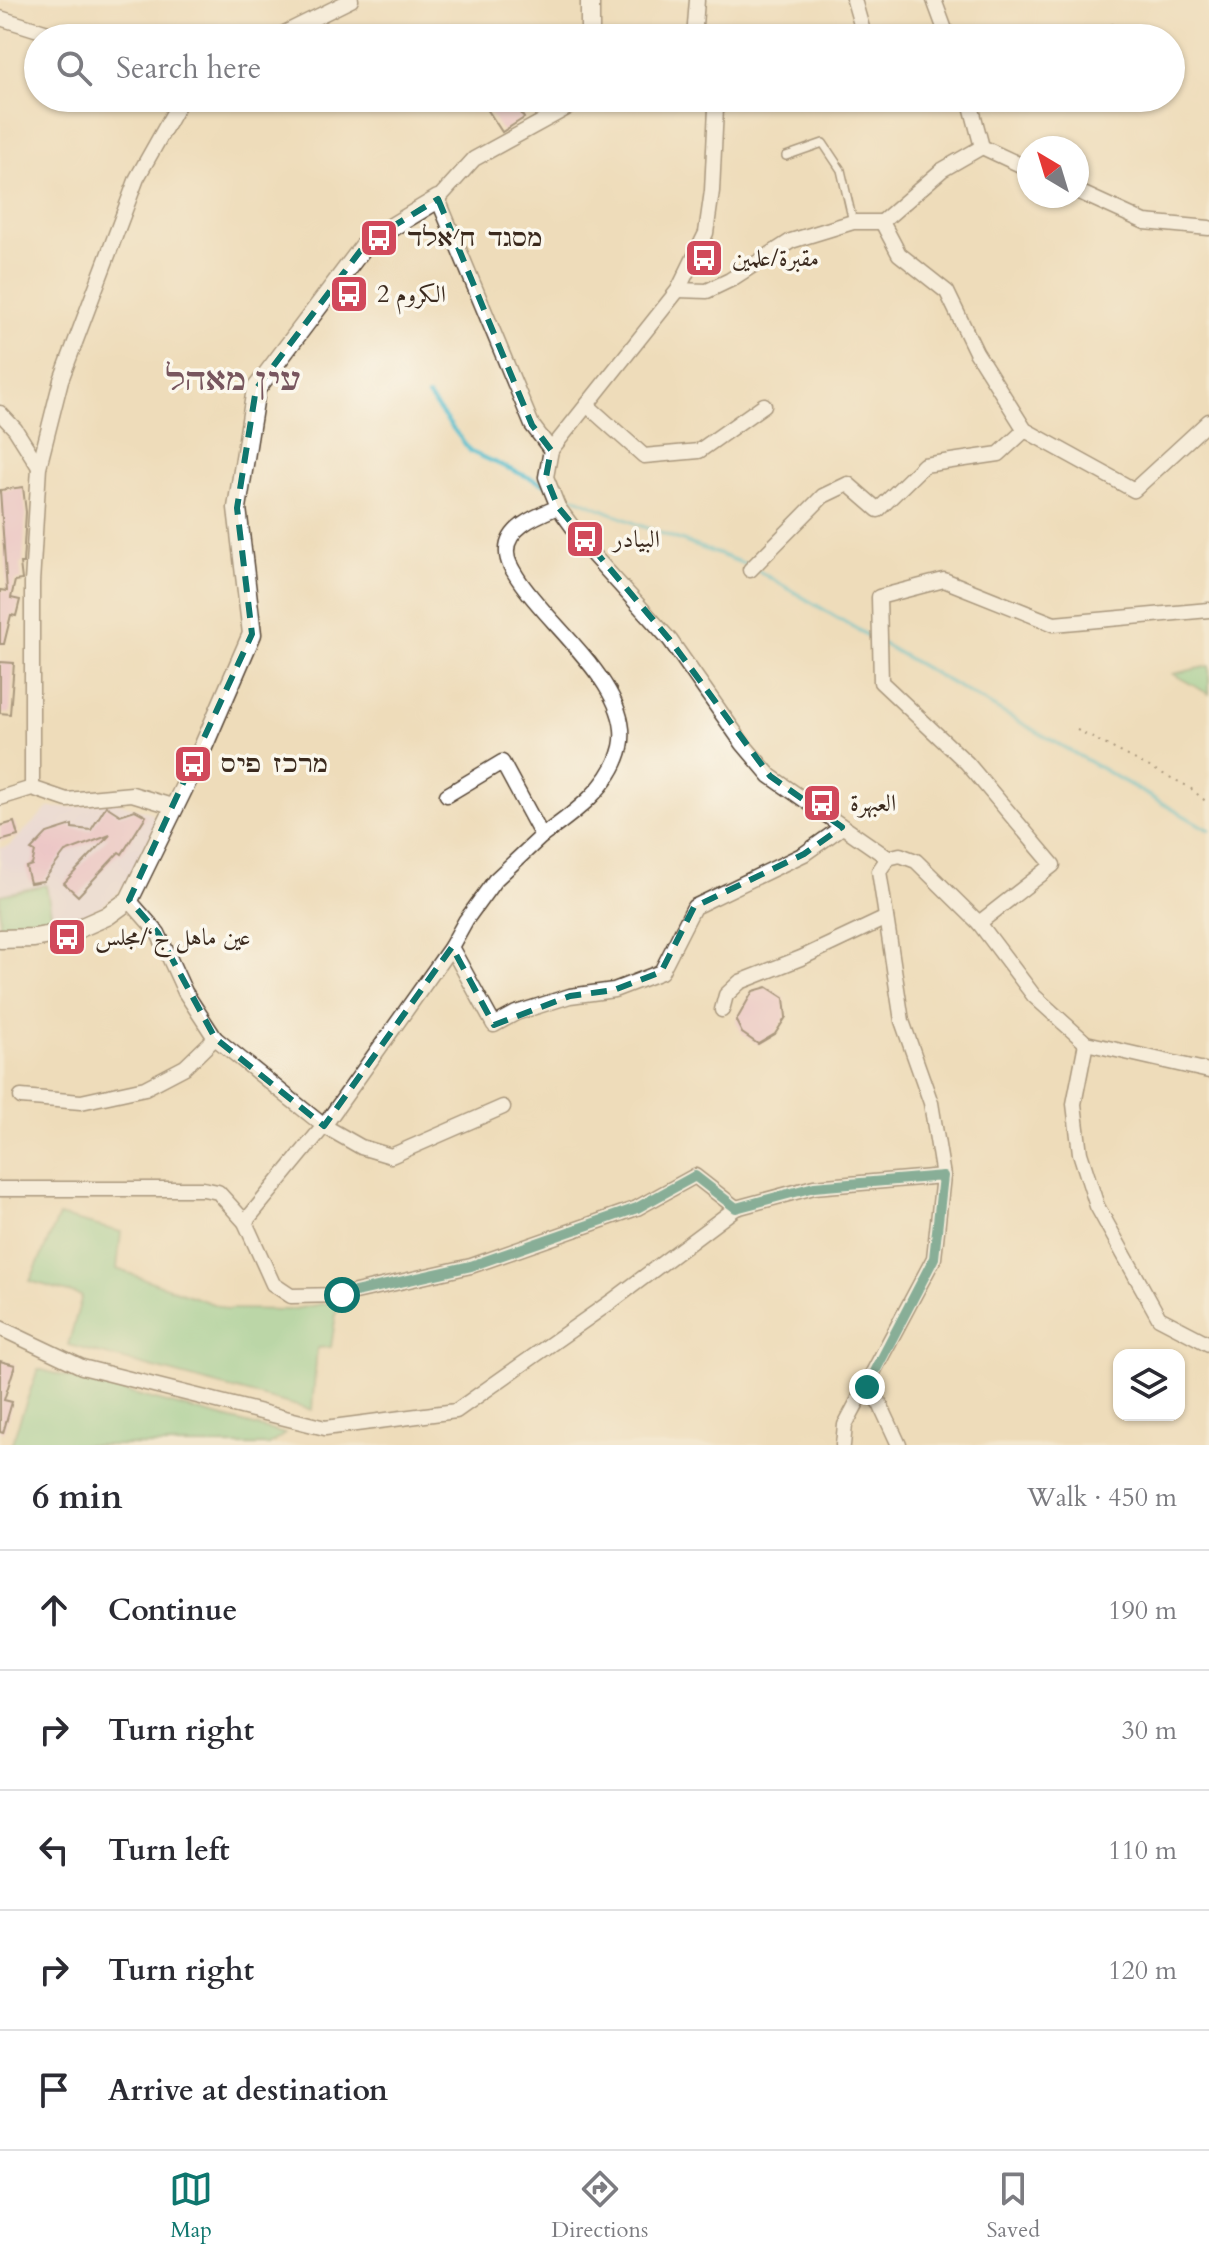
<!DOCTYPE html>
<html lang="en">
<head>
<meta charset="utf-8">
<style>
  body { margin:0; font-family:Cardo,Amiri,"Frank Ruhl Libre",serif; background:#f7f7f7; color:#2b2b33 }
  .controls { position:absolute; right:24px; bottom:24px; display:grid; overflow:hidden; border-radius:16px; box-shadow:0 2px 6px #0004 }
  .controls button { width:72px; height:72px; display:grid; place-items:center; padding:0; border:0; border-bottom:2px solid #e1e1e2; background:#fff; color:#2b2b33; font:40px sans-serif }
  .compass { position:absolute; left:1017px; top:136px; width:72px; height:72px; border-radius:50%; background:#fff; box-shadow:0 2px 6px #0004; rotate:322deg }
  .stop { position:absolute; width:24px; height:24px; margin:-18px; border:6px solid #0f766e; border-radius:50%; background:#fff }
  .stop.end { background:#0f766e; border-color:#fff; box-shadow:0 2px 8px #0008 }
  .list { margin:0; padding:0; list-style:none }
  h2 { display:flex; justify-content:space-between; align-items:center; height:104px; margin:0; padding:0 32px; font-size:34px }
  h2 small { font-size:26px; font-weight:400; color:#7c7c81 }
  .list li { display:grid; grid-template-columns:52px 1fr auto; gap:24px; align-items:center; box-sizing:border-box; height:120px; padding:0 32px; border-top:2px solid #e1e1e2 }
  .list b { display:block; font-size:30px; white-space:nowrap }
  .list em { font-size:26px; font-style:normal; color:#7c7c81 }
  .icon { flex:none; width:44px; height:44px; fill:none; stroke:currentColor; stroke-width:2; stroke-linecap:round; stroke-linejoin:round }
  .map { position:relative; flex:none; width:1209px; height:1445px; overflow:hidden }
  .search { position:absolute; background:#fff; box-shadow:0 2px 6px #0004; left:24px; right:24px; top:24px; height:88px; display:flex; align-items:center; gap:20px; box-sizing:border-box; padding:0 28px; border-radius:44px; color:#7c7c81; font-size:30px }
  .sheet { height:704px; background:#fff }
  nav { display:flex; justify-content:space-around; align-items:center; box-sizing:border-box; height:112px; border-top:2px solid #e1e1e2; background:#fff; font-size:22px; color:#7c7c81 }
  nav a { display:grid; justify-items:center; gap:4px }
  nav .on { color:#0f766e }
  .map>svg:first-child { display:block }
  .built { fill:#e3d3f2 }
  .green { fill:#7ccf91; stroke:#5c7c58; stroke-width:2 }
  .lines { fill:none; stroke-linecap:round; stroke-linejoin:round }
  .stream { stroke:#51bccc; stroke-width:4 }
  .building { fill:#e8a9d5 }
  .service-casing { stroke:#564535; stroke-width:10 }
  .minor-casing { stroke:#564535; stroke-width:17 }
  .tertiary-casing { stroke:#564535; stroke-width:21 }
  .path { stroke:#564535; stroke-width:2; stroke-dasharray:2 6; stroke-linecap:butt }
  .service { stroke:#fff; stroke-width:7 }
  .minor { stroke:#fff; stroke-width:14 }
  .tertiary { stroke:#fff; stroke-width:18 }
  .route { stroke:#0f766e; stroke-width:10 }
  .marked { fill:none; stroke:#0f766e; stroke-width:6; stroke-dasharray:16 10; stroke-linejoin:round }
  .labels { text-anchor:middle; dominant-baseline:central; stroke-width:7; stroke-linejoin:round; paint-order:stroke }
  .poi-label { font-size:24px; fill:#3b2a1e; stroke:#fbf7ec; text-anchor:start }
  .district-label { font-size:32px; font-weight:bold; fill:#78565e; stroke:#fbf7ec }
</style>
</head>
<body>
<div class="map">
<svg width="1209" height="1445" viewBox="0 0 1209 1445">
  <rect width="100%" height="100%" fill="#fbf7ec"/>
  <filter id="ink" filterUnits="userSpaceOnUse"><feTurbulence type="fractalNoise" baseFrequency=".0125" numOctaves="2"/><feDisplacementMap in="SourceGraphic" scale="16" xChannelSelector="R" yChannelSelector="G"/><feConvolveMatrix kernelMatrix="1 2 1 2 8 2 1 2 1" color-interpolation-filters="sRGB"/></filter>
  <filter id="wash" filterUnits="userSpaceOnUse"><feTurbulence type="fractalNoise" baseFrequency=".006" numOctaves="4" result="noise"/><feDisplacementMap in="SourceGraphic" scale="32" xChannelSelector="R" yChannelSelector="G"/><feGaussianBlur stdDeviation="1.8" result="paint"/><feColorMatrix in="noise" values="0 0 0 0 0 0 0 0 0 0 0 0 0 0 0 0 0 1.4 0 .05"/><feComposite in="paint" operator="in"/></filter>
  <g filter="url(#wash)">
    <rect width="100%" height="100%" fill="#eedcba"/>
    <polygon class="built" points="111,801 150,812 159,822 128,881 118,893 104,905 71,921 22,931 0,930 0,848 9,846 48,808 76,807"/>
    <g class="green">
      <polygon points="1209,666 1209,694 1173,674"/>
      <polygon points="46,885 52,918 0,928 0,895"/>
      <polygon points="59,1216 121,1232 117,1269 227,1309 289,1310 338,1301 331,1347 317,1348 312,1410 68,1345 82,1296 30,1281"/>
      <polygon points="38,1369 285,1434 269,1445 11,1445"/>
    </g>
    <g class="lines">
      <g class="stream">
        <polyline points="428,396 471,452 544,484"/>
        <polyline points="555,489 639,525 748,565"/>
        <polyline points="755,569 875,640"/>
        <polyline points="883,644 1209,830"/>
      </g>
    </g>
    <g id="blocks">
      <g class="building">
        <polygon points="480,98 512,98 524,118 502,132"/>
        <polygon points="23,487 26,512 23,563 20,563 22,580 15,581 11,598 20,600 16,616 11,615 4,644 0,644 0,590 7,591 0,490"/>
        <polygon points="0,662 14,663 10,714 0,713"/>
        <polygon points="106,806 120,815 135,810 146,816 122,854 119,852 78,896 64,883 110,835 65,852 43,881 30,883 26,867 32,865 35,852 31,850 47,833 72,825 72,828 91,830"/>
        <polygon points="14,822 18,836 0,841 0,826"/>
        <polygon points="767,987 784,998 786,1017 775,1034 758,1044 742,1033 736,1021 753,991"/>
        <polygon points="0,1361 15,1365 4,1400 12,1402 3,1433 0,1432"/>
      </g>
    </g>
  </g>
  <g filter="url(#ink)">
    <use href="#blocks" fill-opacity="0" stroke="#564535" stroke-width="2"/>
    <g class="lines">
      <defs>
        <polyline id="service" points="786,156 823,143 841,170 853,222"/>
        <g id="minor">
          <polyline points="854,0 862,28"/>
          <polyline points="934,0 948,38"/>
          <polyline points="0,18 64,38"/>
          <polyline points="274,38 351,0"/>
          <polyline points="694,38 697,0"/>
          <polyline points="1104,38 1112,32"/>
          <polyline points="577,98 574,104 474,159 438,199 532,425 551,450 546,477 558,507 593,555 670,640 743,744 770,776 888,858 900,855 916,861 979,923 1034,996 1086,1043 1209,1071"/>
          <polyline points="969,98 982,147 1029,169"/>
          <polyline points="982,147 942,170 882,222 899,254 947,292 976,352 1025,430 1134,490 1209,421"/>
          <polyline points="1077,191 1145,222 1209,228"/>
          <polyline points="678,290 707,291 730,280 791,241 853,222 882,222"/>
          <polyline points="588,406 644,456 699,451 764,405"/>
          <polyline points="0,413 15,429 39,467"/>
          <polyline points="551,450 678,290 706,233 712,191 716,108 708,98"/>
          <polyline points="750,570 823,496 848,484 878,510 924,465 999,454 1025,430"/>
          <polyline points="32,788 32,583 39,467 61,380 137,178 182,98"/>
          <path d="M447 795 502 762 542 836C573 814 612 786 621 747 634 689 548 625 519 580 514 572 507 563 507 553 505 527 539 515 558 507"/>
          <polyline points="0,798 32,788 67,800 132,794 175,807"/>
          <polyline points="542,836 495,880 466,920 451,947 494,1025 516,1013 570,996 614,990 661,972 694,907 804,854 842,827"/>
          <polyline points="129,900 158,933 185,992 215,1038 324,1126 361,1147 391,1156 503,1107"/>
          <polyline points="979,923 1053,865 967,763 881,682 879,597 944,580 1054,624 1209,610"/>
          <polyline points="722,1010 726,995 740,982 801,958 886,918"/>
          <polyline points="1086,1043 1074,1104 1080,1153 1097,1206 1159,1318 1209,1344"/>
          <polyline points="21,1097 81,1102 145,1088 185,1067 215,1038"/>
          <polyline points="0,1189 203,1189 218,1192 245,1222 273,1284 291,1296 342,1295 471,1266 637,1208 695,1176 736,1208"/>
          <polyline points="245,1222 324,1126 451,947"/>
          <polyline points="0,1328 82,1367 325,1428 456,1411 612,1301 736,1208 814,1187 943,1176"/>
          <polyline points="867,1387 880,1404 899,1445"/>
          <polyline points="843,1445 845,1425 934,1258 943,1176 931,1103 902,1021 879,871 888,858"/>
        </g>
        <g id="tertiary">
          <polyline points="590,38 590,0"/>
          <polyline points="0,939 34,938 73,931 107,916 129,900 197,761 252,634 237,508 256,389 367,242 438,199"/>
        </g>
      </defs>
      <use href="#service" class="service-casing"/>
      <use href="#minor" class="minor-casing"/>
      <use href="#tertiary" class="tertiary-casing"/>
      <polyline class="path" points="1077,730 1189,787 1209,804"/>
      <use href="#service" class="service"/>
      <use href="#minor" class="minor"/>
      <use href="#tertiary" class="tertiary"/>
    </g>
  </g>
  <g class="lines" filter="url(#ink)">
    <polyline class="route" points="342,1295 471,1266 637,1208 695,1176 736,1208 814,1187 943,1176 934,1258 867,1387"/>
  </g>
  <path d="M0 0H1209V1445H0ZM438 199 532 425 551 450 546 477 558 507 670 640 770 776 842 827 804 854 694 907 661 972 614 990 570 996 494 1025 452 947 324 1126 215 1038 158 933 129 900 252 634 237 508 256 389 367 242Z" fill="#eedcba" fill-opacity=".55" fill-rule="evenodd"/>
  <path class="marked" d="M438 199 532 425 551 450 546 477 558 507 670 640 770 776 842 827 804 854 694 907 661 972 614 990 570 996 494 1025 452 947 324 1126 215 1038 158 933 129 900 252 634 237 508 256 389 367 242Z"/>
  <defs>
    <symbol id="bus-square" viewBox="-11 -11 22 22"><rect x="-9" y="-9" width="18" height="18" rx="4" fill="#d1495b" stroke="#fbf7ec"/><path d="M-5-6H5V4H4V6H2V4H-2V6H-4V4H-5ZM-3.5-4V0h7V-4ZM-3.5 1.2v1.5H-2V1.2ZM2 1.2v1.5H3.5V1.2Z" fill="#fff"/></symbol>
  </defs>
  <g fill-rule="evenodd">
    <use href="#bus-square" x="357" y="216" width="44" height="44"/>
    <use href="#bus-square" x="682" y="236" width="44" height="44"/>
    <use href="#bus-square" x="327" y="272" width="44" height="44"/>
    <use href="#bus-square" x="563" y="517" width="44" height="44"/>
    <use href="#bus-square" x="171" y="742" width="44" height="44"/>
    <use href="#bus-square" x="800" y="781" width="44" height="44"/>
    <use href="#bus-square" x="45" y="915" width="44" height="44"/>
  </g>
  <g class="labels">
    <g class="poi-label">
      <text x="407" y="238">מסגד ח׳אלד</text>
      <text x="732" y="258">مقبرة/علمين</text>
      <text x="377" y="294">الكروم 2</text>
      <text x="613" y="539">البيادر</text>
      <text x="221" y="764">מרכז פיס</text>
      <text x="850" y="803">العبهرة</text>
      <text x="95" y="937">عين ماهل ج‘/مجلس</text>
    </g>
    <g class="district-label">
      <text x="233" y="380">עין מאהל</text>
    </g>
  </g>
</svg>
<div class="controls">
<button><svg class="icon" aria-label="layers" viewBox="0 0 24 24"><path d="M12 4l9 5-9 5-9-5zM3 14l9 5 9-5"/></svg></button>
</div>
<svg class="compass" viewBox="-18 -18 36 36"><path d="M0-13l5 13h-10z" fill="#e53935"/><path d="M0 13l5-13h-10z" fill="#7c7c81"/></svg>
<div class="stop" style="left:342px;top:1295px"></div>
<div class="stop end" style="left:867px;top:1387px"></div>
<div class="search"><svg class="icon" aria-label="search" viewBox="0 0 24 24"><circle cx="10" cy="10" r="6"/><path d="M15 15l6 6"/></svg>Search here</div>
</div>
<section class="sheet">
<h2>6 min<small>Walk · 450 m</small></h2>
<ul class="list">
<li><svg class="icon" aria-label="ahead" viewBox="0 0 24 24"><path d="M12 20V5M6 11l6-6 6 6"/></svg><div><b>Continue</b></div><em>190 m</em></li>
<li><svg class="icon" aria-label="right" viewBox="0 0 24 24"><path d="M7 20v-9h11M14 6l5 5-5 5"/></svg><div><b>Turn right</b></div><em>30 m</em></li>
<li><svg class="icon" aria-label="left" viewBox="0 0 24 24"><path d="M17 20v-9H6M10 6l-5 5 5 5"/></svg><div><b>Turn left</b></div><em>110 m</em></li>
<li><svg class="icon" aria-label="right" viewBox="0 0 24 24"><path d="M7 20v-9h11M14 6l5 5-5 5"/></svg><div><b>Turn right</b></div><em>120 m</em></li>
<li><svg class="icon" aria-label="arrive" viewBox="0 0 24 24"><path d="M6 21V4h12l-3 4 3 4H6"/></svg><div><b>Arrive at destination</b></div></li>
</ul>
</section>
<nav>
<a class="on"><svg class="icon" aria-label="map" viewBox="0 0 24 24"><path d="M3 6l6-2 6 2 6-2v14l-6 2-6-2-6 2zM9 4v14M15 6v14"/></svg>Map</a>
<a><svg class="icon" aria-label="directions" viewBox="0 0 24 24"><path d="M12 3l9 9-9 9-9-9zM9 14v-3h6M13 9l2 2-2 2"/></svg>Directions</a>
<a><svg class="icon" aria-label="saved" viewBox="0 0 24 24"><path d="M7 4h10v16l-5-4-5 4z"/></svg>Saved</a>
</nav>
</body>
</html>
